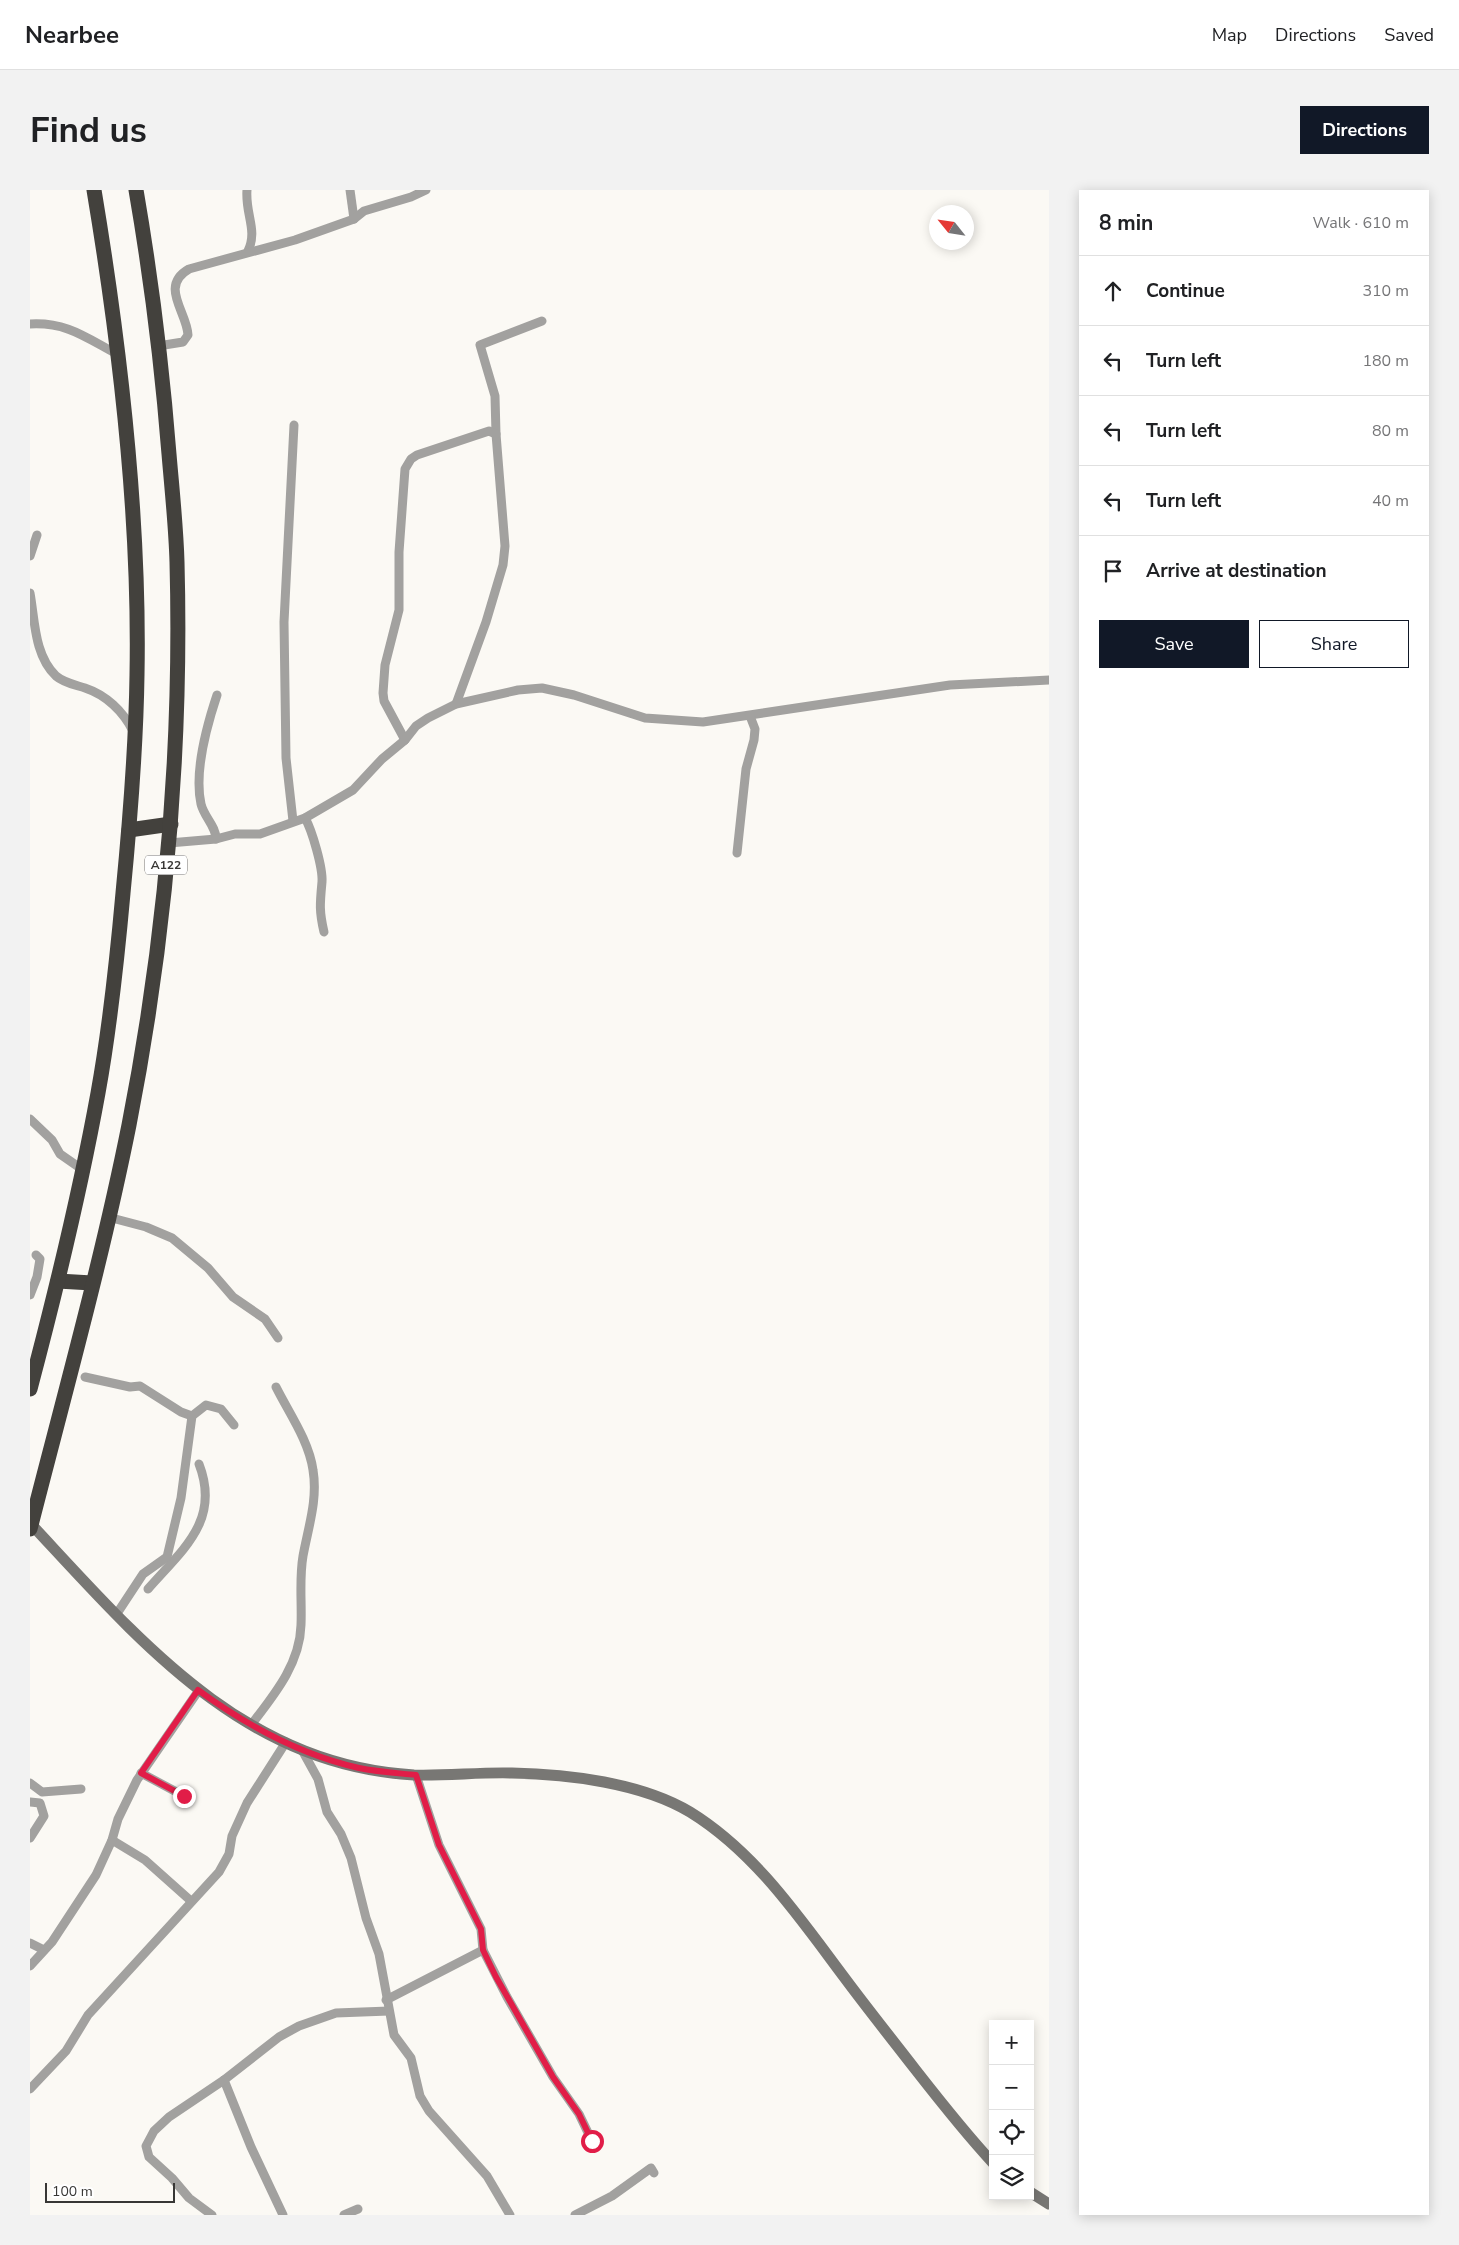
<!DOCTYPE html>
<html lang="en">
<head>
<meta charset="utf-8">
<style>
  body { margin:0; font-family:"Nunito Sans",sans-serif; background:#f2f2f2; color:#202124 }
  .controls { position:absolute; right:15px; bottom:15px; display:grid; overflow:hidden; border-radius:0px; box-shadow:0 2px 12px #0003 }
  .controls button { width:45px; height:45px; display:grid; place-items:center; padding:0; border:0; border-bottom:1px solid #e0e0e0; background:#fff; color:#202124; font:25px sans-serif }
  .compass { position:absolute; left:899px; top:15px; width:45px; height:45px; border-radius:50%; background:#fff; box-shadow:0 2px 12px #0003; rotate:300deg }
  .scale { position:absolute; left:15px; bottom:12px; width:130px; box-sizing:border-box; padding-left:5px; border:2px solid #383735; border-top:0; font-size:14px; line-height:18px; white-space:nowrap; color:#383735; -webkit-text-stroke:4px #fff; paint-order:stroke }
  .stop { position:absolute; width:15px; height:15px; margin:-11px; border:4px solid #e11d48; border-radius:50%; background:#fff }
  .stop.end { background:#e11d48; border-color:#fff; box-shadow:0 1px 5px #0008 }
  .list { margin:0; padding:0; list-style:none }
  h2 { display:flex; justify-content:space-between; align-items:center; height:65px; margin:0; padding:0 20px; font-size:21px }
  h2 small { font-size:16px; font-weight:400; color:#757577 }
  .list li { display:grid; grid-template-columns:32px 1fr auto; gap:15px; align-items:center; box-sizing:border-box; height:70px; padding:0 20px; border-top:1px solid #e0e0e0 }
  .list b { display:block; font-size:19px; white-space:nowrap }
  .list em { font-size:16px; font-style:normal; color:#757577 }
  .actions { display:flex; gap:10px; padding:15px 20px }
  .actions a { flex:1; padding:11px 0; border:1px solid #111827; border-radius:0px; text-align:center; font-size:18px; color:#111827 }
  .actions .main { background:#111827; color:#fff }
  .icon { flex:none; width:28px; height:28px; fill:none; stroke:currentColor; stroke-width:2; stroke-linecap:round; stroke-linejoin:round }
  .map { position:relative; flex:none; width:1019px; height:2025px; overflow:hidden; border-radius:0px }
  header { display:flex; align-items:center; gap:30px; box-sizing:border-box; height:70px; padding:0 25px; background:#fff; border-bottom:1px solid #e0e0e0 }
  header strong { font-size:24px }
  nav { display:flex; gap:28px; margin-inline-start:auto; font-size:18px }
  .intro { display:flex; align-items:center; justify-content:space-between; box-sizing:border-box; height:120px; padding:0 30px }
  h1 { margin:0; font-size:35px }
  .button { padding:12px 22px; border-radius:0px; background:#111827; color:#fff; font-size:18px; font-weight:700 }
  main { display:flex; gap:30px; padding:0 30px }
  aside { flex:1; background:#fff; border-radius:0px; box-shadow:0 2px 12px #0003 }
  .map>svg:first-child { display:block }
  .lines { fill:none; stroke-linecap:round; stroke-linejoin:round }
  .street { stroke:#a2a19f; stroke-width:9 }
  .secondary { stroke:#787774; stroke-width:11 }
  .highway { stroke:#43413d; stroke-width:15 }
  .route { stroke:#e11d48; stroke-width:6 }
  .labels { text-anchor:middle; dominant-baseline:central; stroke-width:5; stroke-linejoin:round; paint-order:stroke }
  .shield { fill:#fff; stroke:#747372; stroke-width:1 }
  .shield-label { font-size:12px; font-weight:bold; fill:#383735 }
</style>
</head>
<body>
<header>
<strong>Nearbee</strong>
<nav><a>Map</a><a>Directions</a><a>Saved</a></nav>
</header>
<div class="intro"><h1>Find us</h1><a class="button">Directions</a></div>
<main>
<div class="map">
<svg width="1019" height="2025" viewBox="0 0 1019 2025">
  <rect width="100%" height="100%" fill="#fbf9f4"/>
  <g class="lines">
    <g class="street">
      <path d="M217 0C215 24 228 40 218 61"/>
      <polyline points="320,0 324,29"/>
      <path d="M0 134C37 132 55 147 87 164"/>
      <path d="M128 156 153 152 158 145C157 122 129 96 159 79L265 50 324 29 334 21 381 7 396 0"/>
      <polyline points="0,366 7,345"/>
      <path d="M0 403C5 430 4 465 26 486 34 493 46 495 55 498 76 505 93 521 103 541"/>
      <polyline points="426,514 456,432 473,375 475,356 466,244 465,206 450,155 512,131"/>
      <polyline points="375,550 354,511 353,503 355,475 369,420 369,362 375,279 381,269 387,265 459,241 466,244"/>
      <path d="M275 628C282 640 293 678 292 692 290 713 289 721 294 742"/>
      <polyline points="263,631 256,568 254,432 264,235"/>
      <path d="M186 649C186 636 174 627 171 614 164 582 177 535 187 505"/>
      <polyline points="139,653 186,649 205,644 230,644 275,628 323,600 352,569 375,550 386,536 398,528 426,514 488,500 512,498 544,505 615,528 673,532 920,495 1019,490"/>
      <polyline points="707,663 716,579 724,550 725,539 720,526"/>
      <polyline points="0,929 22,950 30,964 53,980"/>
      <polyline points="78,1027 116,1037 142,1048 178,1078 203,1107 235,1129 248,1148"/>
      <polyline points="0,1105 7,1087 10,1069 6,1065"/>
      <polyline points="55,1187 100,1197 110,1196 151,1222 162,1226"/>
      <path d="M118 1399C152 1360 191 1331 169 1274"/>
      <polyline points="86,1425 113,1384 137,1367 151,1308 162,1226 176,1215 191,1219 204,1235"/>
      <path d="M221 1535C244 1505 270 1474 271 1435 272 1412 269 1389 273 1366 278 1338 288 1310 283 1280 279 1251 259 1223 246 1197"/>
      <polyline points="272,1560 288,1589 297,1622 311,1644 321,1668 336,1728 349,1764 364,1845 381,1868 390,1906 399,1921 457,1986 480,2025"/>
      <polyline points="111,1583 154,1606"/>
      <polyline points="386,1585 409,1655 451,1739 453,1760"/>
      <polyline points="0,1593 12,1602 51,1599"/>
      <polyline points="0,1612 10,1613 14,1626 0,1648"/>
      <polyline points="82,1650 115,1670 161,1711"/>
      <polyline points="0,1753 14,1760"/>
      <polyline points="0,1776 22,1752 66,1685 82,1650 88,1629 107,1590 169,1500"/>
      <polyline points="356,1810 453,1760 477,1807 523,1887 549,1924 562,1951"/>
      <polyline points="194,1890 221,1957 253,2025"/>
      <polyline points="0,1899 36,1861 58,1825 189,1682 199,1664 202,1646 217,1613 256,1552"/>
      <polyline points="182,2025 159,2008 142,1988 119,1967 116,1956 124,1941 139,1927 194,1890 249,1847 269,1836 306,1823 359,1821"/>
      <polyline points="314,2025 328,2019"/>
      <polyline points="545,2025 582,2006 621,1978 624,1983"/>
    </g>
    <g class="secondary">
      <path d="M1 1334C110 1451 213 1575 384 1585 417 1586 450 1582 482 1583 538 1584 612 1593 660 1622 725 1662 769 1727 814 1787 837 1818 861 1848 885 1879 910 1911 935 1943 963 1973"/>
      <polyline points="1000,2002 1019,2014"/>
    </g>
    <g class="highway">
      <polyline points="99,640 141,634"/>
      <polyline points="28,1091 62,1093"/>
      <path d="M0 1199C26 1101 50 1002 68 903 80 837 87 770 93 703 100 631 106 557 107 485 110 326 90 156 64 0"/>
      <path d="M0 1339C34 1206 72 1070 99 935 135 751 152 560 147 372 146 336 142 300 139 264 132 175 121 87 106 0"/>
    </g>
  </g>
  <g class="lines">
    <path class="route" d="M154 1606 111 1583 168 1500C216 1535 271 1565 329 1578 348 1582 367 1583 386 1585L409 1655 451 1739 453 1760 466 1787 523 1887 549 1924 562 1951"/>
  </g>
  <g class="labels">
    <rect class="shield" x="115" y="665.5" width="42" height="19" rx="4"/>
    <g class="shield-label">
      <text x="136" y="675">A122</text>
    </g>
  </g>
</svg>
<div class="controls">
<button>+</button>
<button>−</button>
<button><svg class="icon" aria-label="locate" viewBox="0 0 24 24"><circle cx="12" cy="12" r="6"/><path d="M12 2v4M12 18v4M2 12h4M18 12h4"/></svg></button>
<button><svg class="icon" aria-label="layers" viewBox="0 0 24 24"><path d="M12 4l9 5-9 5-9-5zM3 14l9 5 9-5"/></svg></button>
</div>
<svg class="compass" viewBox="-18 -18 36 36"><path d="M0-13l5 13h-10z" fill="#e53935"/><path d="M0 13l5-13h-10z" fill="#757577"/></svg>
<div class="scale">100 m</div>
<div class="stop" style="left:562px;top:1951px"></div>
<div class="stop end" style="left:154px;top:1606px"></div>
</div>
<aside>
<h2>8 min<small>Walk · 610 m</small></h2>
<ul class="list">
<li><svg class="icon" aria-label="ahead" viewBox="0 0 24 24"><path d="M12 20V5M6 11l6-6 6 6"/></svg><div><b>Continue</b></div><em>310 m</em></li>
<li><svg class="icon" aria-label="left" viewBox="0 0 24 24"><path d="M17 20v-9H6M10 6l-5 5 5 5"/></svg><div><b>Turn left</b></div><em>180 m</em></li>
<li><svg class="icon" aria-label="left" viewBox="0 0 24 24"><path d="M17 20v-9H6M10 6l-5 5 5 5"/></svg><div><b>Turn left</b></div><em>80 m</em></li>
<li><svg class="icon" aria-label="left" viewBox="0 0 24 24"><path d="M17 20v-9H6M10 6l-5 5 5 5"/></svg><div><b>Turn left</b></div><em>40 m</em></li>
<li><svg class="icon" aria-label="arrive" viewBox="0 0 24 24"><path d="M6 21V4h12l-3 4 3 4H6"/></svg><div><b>Arrive at destination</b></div></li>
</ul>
<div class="actions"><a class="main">Save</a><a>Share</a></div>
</aside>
</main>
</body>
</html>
